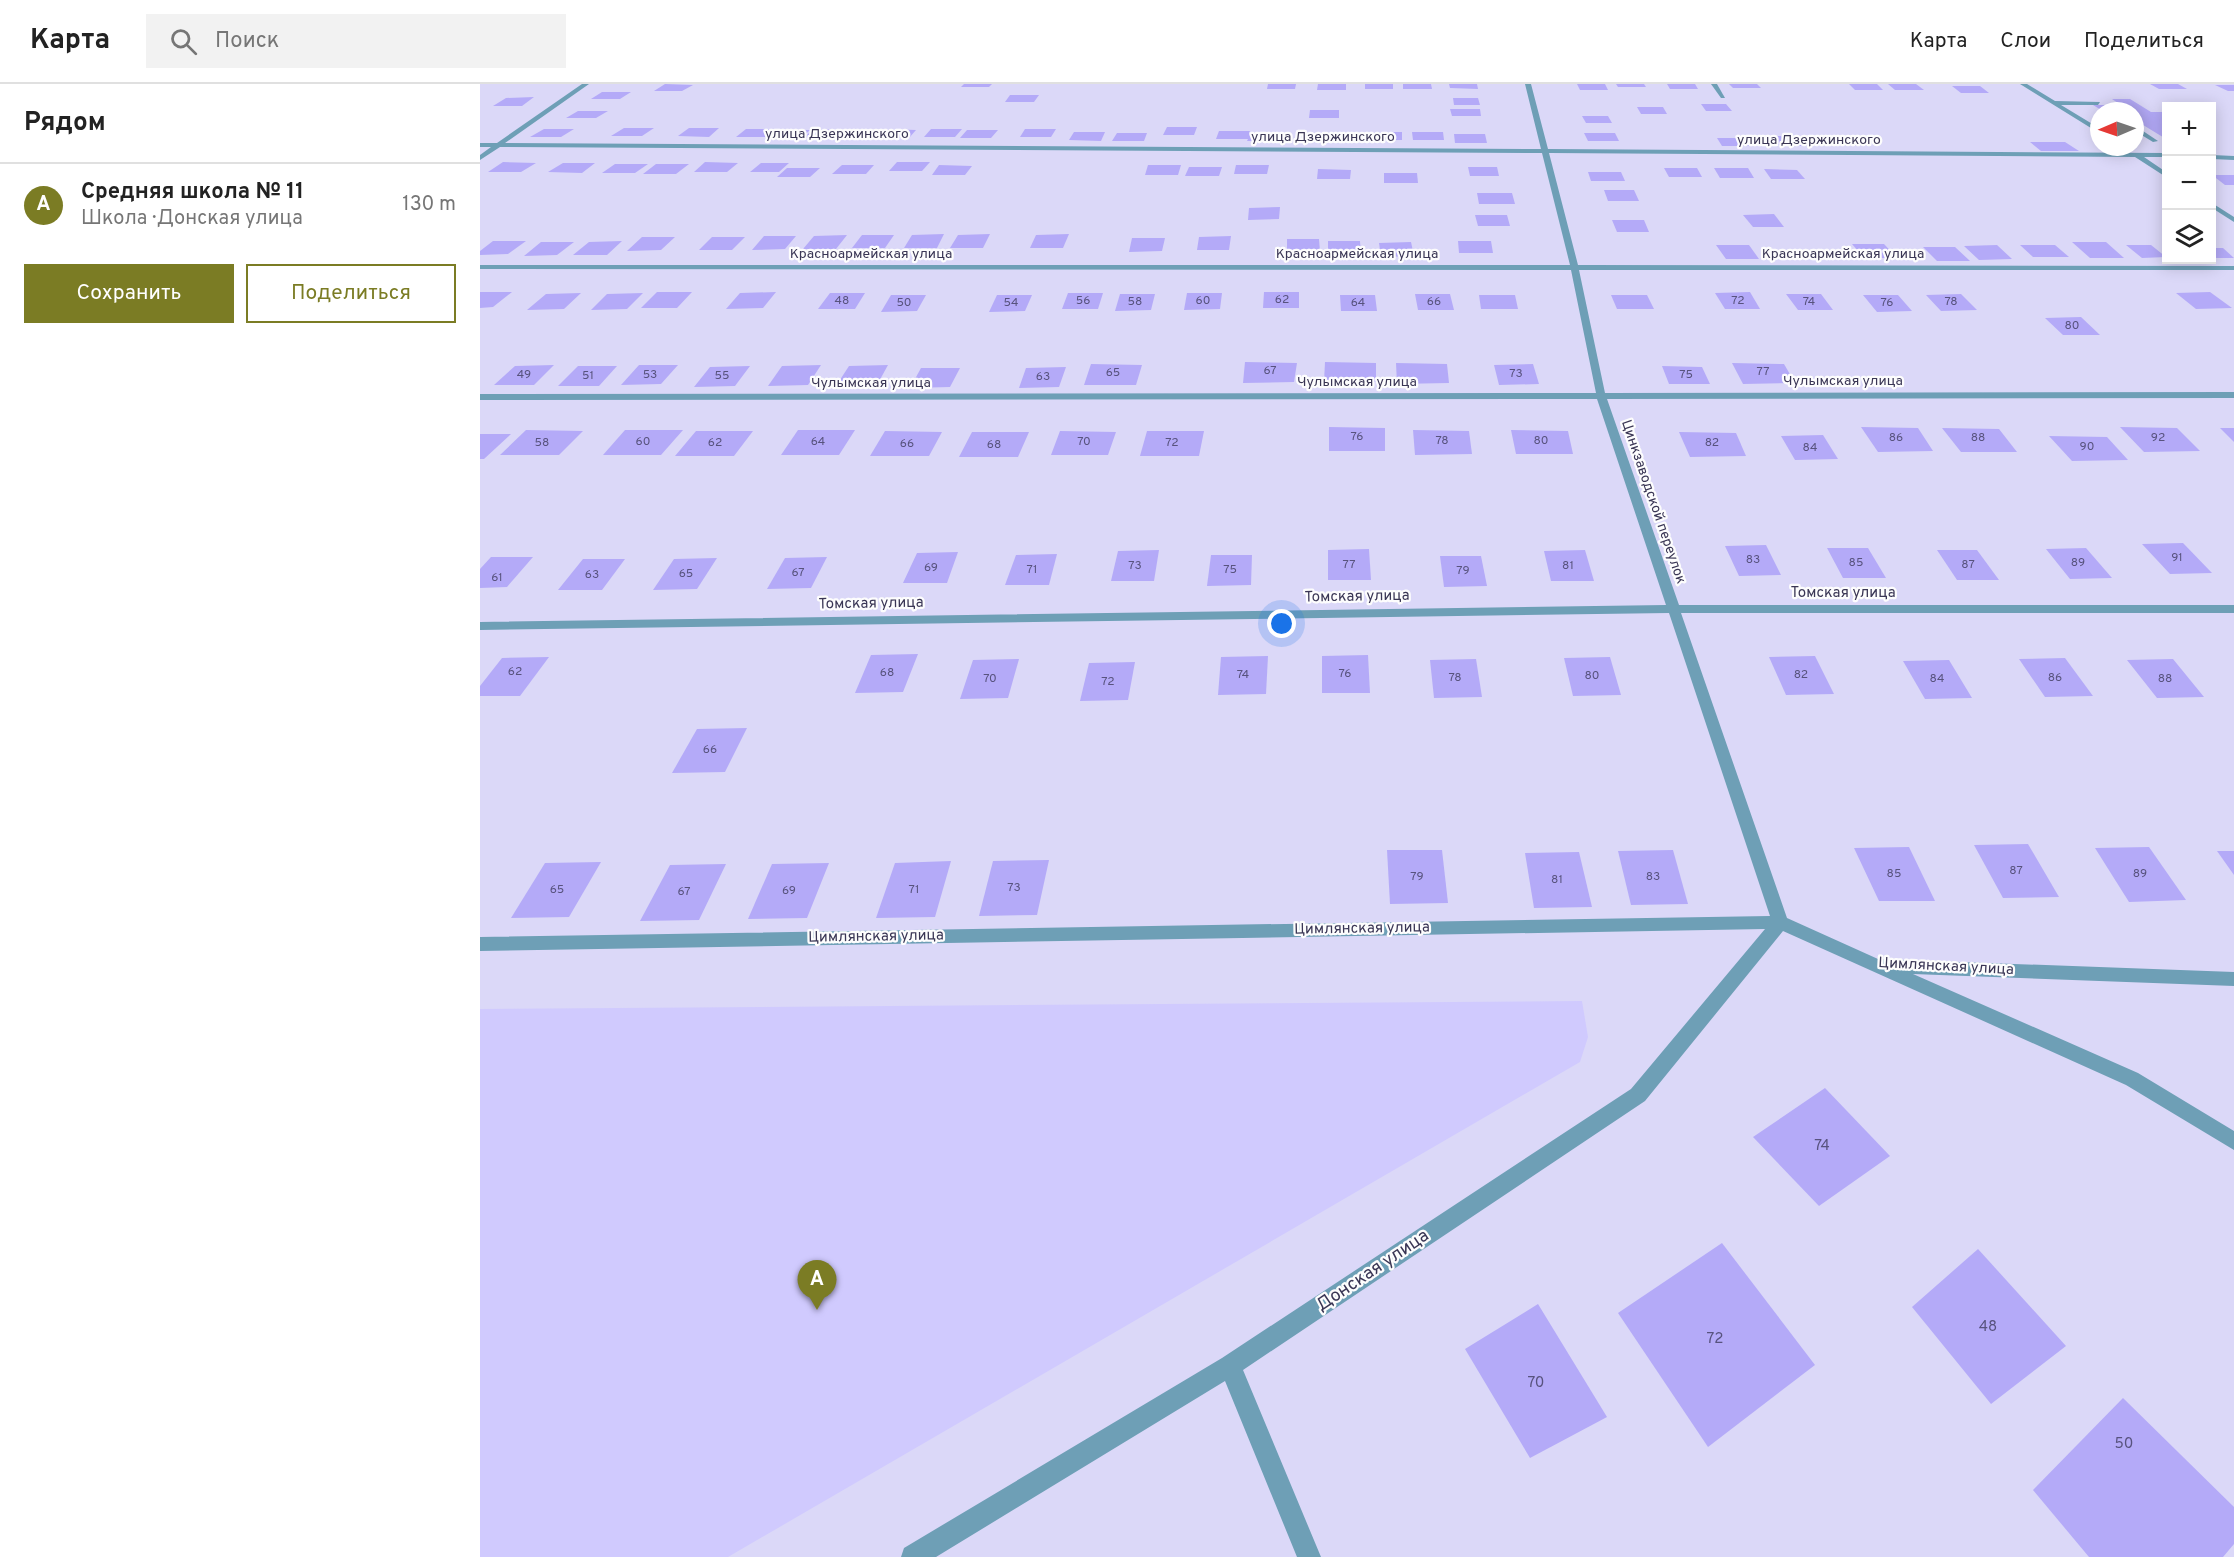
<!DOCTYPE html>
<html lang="ru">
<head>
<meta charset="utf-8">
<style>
  body { margin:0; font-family:Overpass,sans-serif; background:#f2f2f2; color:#222 }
  .controls { position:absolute; right:18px; top:18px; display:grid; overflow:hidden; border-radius:0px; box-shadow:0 3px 15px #0003 }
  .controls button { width:54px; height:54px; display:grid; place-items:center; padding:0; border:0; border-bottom:2px solid #e0e0e0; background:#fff; color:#222; font:30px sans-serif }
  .compass { position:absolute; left:1610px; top:18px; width:54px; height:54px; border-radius:50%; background:#fff; box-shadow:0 3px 15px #0003; rotate:268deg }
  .you { position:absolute; left:802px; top:540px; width:21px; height:21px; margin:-15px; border:4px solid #fff; border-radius:50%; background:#1a73e8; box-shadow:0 0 0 9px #1a73e833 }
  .badge { display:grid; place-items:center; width:39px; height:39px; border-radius:50%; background:#7b7c24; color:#fff; font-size:20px; font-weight:700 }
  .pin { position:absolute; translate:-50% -50px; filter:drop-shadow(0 2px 3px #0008) }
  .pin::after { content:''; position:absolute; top:32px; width:21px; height:18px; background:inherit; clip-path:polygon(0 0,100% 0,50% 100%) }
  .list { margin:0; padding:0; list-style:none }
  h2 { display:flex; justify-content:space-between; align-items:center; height:78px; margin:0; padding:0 24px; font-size:26px }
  h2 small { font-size:20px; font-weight:400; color:#767676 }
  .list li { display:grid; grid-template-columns:39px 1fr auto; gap:18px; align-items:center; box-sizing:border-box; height:84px; padding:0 24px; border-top:2px solid #e0e0e0 }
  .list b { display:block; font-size:22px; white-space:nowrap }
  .list p { margin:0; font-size:20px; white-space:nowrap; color:#767676 }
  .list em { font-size:20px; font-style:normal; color:#767676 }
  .actions { display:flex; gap:12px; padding:18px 24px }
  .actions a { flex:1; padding:14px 0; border:2px solid #7b7c24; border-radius:0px; text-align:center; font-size:21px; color:#7b7c24 }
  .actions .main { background:#7b7c24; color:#fff }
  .icon { flex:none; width:33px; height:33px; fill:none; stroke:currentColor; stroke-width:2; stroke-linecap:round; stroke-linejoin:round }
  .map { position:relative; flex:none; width:1754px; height:1473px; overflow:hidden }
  header { display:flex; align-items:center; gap:36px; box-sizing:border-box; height:84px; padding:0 30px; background:#fff; border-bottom:2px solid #e0e0e0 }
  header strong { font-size:28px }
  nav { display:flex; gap:33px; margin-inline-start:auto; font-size:21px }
  .search { width:420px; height:54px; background:#f2f2f2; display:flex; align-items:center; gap:15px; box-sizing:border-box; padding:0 21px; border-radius:0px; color:#767676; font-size:22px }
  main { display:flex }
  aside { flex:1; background:#fff }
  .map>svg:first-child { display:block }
  .built { fill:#d0cafe }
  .building { fill:#b4aaf8 }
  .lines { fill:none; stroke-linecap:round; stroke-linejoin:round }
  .minor { fill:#6e9fb6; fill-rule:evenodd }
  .labels { text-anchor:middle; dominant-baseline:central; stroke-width:4.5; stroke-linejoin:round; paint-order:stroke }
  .number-label { font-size:12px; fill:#58537e }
  .far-street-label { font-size:14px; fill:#3a3655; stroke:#fdfdfd }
  .street-label { font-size:15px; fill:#3a3655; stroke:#fdfdfd }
  .near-number-label { font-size:15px; fill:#58537e }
  .near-street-label { font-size:18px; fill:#3a3655; stroke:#fdfdfd }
</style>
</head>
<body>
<header>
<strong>Карта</strong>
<div class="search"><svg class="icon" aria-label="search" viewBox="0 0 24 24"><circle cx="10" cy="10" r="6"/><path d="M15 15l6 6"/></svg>Поиск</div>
<nav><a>Карта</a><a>Слои</a><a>Поделиться</a></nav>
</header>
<main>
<aside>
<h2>Рядом<small></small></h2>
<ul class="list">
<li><span class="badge">A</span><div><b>Средняя школа № 11</b><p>Школа · Донская улица</p></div><em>130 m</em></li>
</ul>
<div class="actions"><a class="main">Сохранить</a><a>Поделиться</a></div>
</aside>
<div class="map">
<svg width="1754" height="1473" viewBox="0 0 1754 1473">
  <rect width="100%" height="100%" fill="#dbd8f8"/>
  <polygon class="built" points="1102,917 1108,953 1100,978 248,1473 0,1473 0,925"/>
  <g class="building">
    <polygon points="185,0 213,1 202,7 174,7"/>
    <polygon points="484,0 512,0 509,3 481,3"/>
    <polygon points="788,0 816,0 815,5 787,5"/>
    <polygon points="838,0 866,0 866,6 837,6"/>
    <rect x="885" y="0" width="28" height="5"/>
    <polygon points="923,0 951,0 952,5 923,5"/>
    <polygon points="969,0 997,0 998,5 970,4"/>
    <polygon points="1097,0 1125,0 1128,6 1100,6"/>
    <polygon points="1136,0 1164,0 1166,3 1138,3"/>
    <polygon points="1187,0 1215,0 1218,5 1190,5"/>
    <polygon points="1249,0 1277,0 1281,4 1253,4"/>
    <polygon points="1369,0 1397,0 1403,6 1375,6"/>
    <polygon points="1408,0 1436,0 1444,6 1415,6"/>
    <polygon points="1670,0 1698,0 1707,5 1679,5"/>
    <polygon points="1735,1 1754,1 1754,7 1748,7"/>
    <polygon points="1472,2 1500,2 1509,9 1481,9"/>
    <polygon points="122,8 151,8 140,15 111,15"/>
    <polygon points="530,11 559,11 554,18 525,18"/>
    <polygon points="54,13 42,22 13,22 26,14"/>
    <polygon points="973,14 998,14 1000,21 974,21"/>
    <polygon points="1632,15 1650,15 1671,28 1686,28 1686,55 1655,36 1655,27 1623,27 1613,21 1641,21"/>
    <polygon points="1221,20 1246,20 1252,27 1226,27"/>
    <polygon points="1157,23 1183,23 1187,30 1161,30"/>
    <polygon points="970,25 1000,25 1001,32 972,32"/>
    <polygon points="830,26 859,26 859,34 829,34"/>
    <polygon points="98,27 128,27 116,34 86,34"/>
    <polygon points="1102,32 1128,32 1132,39 1106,39"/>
    <polygon points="687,43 717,43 714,51 683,51"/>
    <polygon points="144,44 174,44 162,52 131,52"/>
    <polygon points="209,44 239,44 229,53 198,52"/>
    <polygon points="64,45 94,45 81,53 50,53"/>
    <polygon points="266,45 297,45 287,53 256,53"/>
    <polygon points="333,45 364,46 355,54 324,54"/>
    <polygon points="406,45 436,46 429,54 398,54"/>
    <polygon points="451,45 482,45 475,53 444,53"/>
    <polygon points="545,45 576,45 571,53 540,53"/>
    <polygon points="300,46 330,46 321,54 290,54"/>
    <polygon points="487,46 518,46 511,54 480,54"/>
    <polygon points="739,47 770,47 769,49 800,49 799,57 767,57 768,55 736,55"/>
    <polygon points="594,48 625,48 621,57 589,56"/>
    <polygon points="836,48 867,48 866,56 835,56"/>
    <rect x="891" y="48" width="31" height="8"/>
    <polygon points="932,48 963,48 964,56 933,56"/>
    <polygon points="637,49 667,49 664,57 632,57"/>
    <polygon points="1104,49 1135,49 1139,57 1108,57"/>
    <polygon points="974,50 1005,50 1007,59 975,59"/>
    <polygon points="1269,52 1301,52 1307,61 1276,61"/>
    <polygon points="1349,53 1380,53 1388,62 1356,62"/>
    <polygon points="1237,54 1268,54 1274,62 1242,62"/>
    <polygon points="1311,54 1343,54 1350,62 1318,62"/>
    <polygon points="1550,58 1585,58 1599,67 1561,67"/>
    <polygon points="23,78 56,79 41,88 8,88"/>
    <polygon points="225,78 258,79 247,88 214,88"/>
    <polygon points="417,78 450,78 442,87 409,87"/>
    <polygon points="83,79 115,79 102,89 68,88"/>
    <polygon points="281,79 309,79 299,88 270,88"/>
    <polygon points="135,80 168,80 155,89 122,89"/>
    <polygon points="176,80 209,80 196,90 163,90"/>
    <polygon points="362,81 394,81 386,90 352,90"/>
    <polygon points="459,81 492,82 485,91 452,91"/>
    <polygon points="668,81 701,81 698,91 665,91"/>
    <polygon points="756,81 789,81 787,90 754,90"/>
    <polygon points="709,83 742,83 739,92 705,92"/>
    <polygon points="988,83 1017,83 1019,92 990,92"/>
    <polygon points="307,84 340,84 330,93 297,93"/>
    <polygon points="1184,84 1217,84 1222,93 1189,93"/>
    <polygon points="1234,84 1268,84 1274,94 1240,94"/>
    <polygon points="838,85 871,86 870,95 837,95"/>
    <polygon points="1284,85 1317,86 1325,95 1291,95"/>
    <polygon points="1108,88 1141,88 1145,97 1111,97"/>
    <polygon points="904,89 937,89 938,99 904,99"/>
    <polygon points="1732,91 1754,91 1754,101 1745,101"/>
    <polygon points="1124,106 1154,106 1159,117 1128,117"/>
    <polygon points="997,109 1032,109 1035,120 999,120"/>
    <polygon points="800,123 799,135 768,136 769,124"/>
    <polygon points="1294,130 1304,143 1273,143 1263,131"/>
    <polygon points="995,131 1027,131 1030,142 998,142"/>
    <polygon points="1132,136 1164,136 1169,148 1137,148"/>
    <polygon points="464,150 457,164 424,164 432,151"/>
    <polygon points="510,150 503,164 470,164 478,151"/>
    <polygon points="589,150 583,164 550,164 556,151"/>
    <polygon points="367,151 356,165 323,165 334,152"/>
    <polygon points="382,151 414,151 405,164 372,164"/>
    <polygon points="284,152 316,152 305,165 272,166"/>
    <polygon points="751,152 749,166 717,166 719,153"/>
    <polygon points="162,153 195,153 181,166 147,167"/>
    <polygon points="232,153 265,153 252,166 219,166"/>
    <polygon points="652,154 685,154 682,167 649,168"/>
    <polygon points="807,155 839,155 840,168 807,169"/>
    <polygon points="13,157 46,157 28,170 0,171 0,167"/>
    <polygon points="142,157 127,171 93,171 109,158"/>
    <polygon points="848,157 880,157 881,171 848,171"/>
    <polygon points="978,157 1011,157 1013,169 979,169"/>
    <polygon points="61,158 94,158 77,171 44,172"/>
    <polygon points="931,158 934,172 901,173 899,159"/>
    <polygon points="1592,158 1626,158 1644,174 1610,174"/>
    <polygon points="1372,160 1404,160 1417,174 1384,174"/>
    <polygon points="1236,161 1269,161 1279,175 1246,175"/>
    <polygon points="1517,161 1532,175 1499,176 1484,162"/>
    <polygon points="1540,161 1575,161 1589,173 1553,173"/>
    <polygon points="1646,161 1671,161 1686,173 1662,174"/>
    <polygon points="1443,163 1475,163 1490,177 1457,177"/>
    <polygon points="1732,164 1743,164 1754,174 1732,174"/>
    <polygon points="0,208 32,208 13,223 0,224"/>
    <polygon points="177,208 212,208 197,224 161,224"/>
    <polygon points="296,208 283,224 246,225 260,209"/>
    <polygon points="784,208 819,208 819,224 783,224"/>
    <polygon points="1270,208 1280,225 1245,225 1235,209"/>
    <polygon points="1730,208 1752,224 1716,225 1696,209"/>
    <polygon points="101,209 84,225 47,226 66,210"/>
    <polygon points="163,209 147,225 111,226 127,210"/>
    <polygon points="350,209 385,209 375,225 338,225"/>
    <polygon points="588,209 623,209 618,225 582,225"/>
    <polygon points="707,209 742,209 740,225 704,226"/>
    <polygon points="640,210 675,210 671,226 635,227"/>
    <polygon points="935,210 970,210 974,226 938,226"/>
    <polygon points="1306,210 1341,210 1353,226 1318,226"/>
    <polygon points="1481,210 1497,226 1461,227 1446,211"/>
    <polygon points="411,211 446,211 437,227 401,228"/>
    <polygon points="517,211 552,211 545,227 509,228"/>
    <polygon points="860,211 895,211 897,227 861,227"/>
    <polygon points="999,211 1035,211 1038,225 1001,225"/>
    <polygon points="1131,211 1167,211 1174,225 1137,225"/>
    <polygon points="1383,211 1418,211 1432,227 1397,228"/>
    <polygon points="1601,233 1620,251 1583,251 1565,234"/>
    <polygon points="765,278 817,279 814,298 763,299"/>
    <polygon points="845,278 896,279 896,298 844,298"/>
    <polygon points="916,279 967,280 969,299 917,300"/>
    <polygon points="1252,279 1304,280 1315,299 1263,300"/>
    <polygon points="611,280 662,281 656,301 604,301"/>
    <polygon points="1053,280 1059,300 1019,301 1014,281"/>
    <polygon points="74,281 54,301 14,301 35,282"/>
    <polygon points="159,281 198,281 181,300 141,301"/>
    <polygon points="341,281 328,301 288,302 302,282"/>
    <polygon points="408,281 397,301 356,302 369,282"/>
    <polygon points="98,282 137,282 119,302 78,302"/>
    <polygon points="270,282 255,302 214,303 230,283"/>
    <polygon points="1182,282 1222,283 1230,300 1189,300"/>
    <polygon points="586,283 579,303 539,304 546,284"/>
    <polygon points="441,284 480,284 470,303 430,304"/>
    <polygon points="849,343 905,344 905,367 849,367"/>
    <polygon points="1381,343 1438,344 1453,367 1398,368"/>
    <polygon points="1640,343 1697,344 1720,367 1664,368"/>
    <polygon points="1462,344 1519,345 1537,368 1481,368"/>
    <polygon points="1740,344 1754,344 1754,358"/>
    <polygon points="46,346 103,347 79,371 20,371"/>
    <polygon points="145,346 203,346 181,371 123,371"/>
    <polygon points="318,346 375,346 359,371 301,371"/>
    <polygon points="933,346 989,347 992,370 935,371"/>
    <polygon points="1031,346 1088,347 1093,370 1036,370"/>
    <polygon points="216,347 273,347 254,372 195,372"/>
    <polygon points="405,347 462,348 449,372 390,372"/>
    <polygon points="580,347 636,348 628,371 571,371"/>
    <polygon points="667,347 724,347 719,372 660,372"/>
    <polygon points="492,348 549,348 538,373 479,373"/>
    <polygon points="1199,348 1256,349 1266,372 1210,373"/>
    <polygon points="0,350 31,350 4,375 0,375"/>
    <polygon points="1343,351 1358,375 1315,376 1301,352"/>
    <polygon points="1569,352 1627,353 1648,376 1592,377"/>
    <polygon points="1703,459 1732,489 1690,490 1662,460"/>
    <polygon points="1286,461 1301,491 1259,492 1245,462"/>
    <polygon points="1347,464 1388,464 1406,494 1363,494"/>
    <polygon points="1606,464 1632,494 1590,495 1566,465"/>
    <polygon points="889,465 891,496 848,496 848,466"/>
    <polygon points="679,466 674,497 631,497 638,467"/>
    <polygon points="1105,466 1114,497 1071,497 1064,467"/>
    <polygon points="1457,466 1497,466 1519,496 1477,496"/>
    <polygon points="478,468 467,499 423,499 437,469"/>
    <polygon points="577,470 569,501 525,501 536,471"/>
    <polygon points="731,471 772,471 771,501 727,502"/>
    <polygon points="960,472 1001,472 1007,502 964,503"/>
    <polygon points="11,473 53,473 27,503 0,504 0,485"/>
    <polygon points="347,473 331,504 287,505 305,474"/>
    <polygon points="237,474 217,505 173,506 194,475"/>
    <polygon points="103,475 145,475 122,506 78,506"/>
    <polygon points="438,570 423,608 375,609 391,571"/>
    <polygon points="888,571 890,609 842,609 842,572"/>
    <polygon points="788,572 786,610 738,611 741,573"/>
    <polygon points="1335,572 1354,610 1306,611 1289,573"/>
    <polygon points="69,573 40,612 0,612 0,602 22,574"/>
    <polygon points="1130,573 1141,611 1093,612 1084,574"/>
    <polygon points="1585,574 1613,612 1565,613 1539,575"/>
    <polygon points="539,575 528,614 480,615 493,576"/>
    <polygon points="996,575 1002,613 954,614 950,576"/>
    <polygon points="1693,575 1724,613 1677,614 1647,576"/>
    <polygon points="1469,576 1492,614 1445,615 1423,577"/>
    <polygon points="655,578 648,616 600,617 609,579"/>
    <polygon points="267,644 245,688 192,689 217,645"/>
    <polygon points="1548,760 1579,813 1523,814 1494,761"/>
    <polygon points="1429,763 1455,817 1399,817 1374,764"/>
    <polygon points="1669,763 1706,816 1649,818 1615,764"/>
    <polygon points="907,766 962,766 968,819 910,820"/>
    <polygon points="1193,766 1208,820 1151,821 1138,767"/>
    <polygon points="1737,767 1754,767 1754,791"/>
    <polygon points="1099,768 1112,823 1054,824 1045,769"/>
    <polygon points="569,776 557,831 499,832 513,777"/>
    <polygon points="471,777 455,833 396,834 415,779"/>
    <polygon points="121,778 89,833 31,834 65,779"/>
    <polygon points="349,779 327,834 268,835 292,780"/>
    <polygon points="246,780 219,836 160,837 190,781"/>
    <polygon points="1345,1004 1410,1072 1339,1122 1273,1053"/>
    <polygon points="1242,1159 1335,1281 1228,1363 1138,1229"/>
    <polygon points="1498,1165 1586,1262 1511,1320 1432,1223"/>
    <polygon points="1058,1220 1127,1333 1050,1374 985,1265"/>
    <polygon points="1643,1314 1754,1423 1754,1460 1743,1473 1609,1473 1553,1406"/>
  </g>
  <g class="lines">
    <g class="minor">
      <polygon points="102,0 109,0 25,59 1061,65 1045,0 1051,0 1068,65 1686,69 1686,73 1664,73 1686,88 1686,93 1655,73 1069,69 1098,181 1754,182 1754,186 1099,186 1125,309 1754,308 1754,314 1127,315 1199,521 1754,521 1754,529 1201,529 1307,834 1398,875 1754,888 1754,902 1433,890 1658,989 1754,1047 1754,1066 1646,1001 1303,847 1165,1017 763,1286 841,1473 817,1473 745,1297 456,1473 421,1473 424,1464 742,1274 1151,1005 1285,845 0,867 0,853 1290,832 1189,529 0,546 0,538 1186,521 1117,315 0,316 0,310 1116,309 1091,186 0,185 0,181 1090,181 1062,69 20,63 0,76 0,71 11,63 0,63 0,59 17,59"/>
      <polygon points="1231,0 1237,0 1245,14 1241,14"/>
      <polygon points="1540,0 1547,0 1575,17 1620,18 1618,21 1581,21 1619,44 1619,49"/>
      <polygon points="1655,42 1657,43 1678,57 1673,58 1655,47"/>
      <polygon points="1732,71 1754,72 1754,76 1732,75"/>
      <polygon points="1732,119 1754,133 1754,138 1732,124"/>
    </g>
  </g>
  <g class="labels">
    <g class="number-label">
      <text x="802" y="216">62</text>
      <text x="362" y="217">48</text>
      <text x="603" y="217">56</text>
      <text x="723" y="217">60</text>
      <text x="1258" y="217">72</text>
      <text x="655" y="218">58</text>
      <text x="954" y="218">66</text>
      <text x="1329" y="218">74</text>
      <text x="1471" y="218">78</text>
      <text x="424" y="219">50</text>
      <text x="531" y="219">54</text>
      <text x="878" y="219">64</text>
      <text x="1407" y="219">76</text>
      <text x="1592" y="242">80</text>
      <text x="790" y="287">67</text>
      <text x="1283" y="288">77</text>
      <text x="633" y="289">65</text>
      <text x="1036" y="290">73</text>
      <text x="44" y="291">49</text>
      <text x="170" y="291">53</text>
      <text x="1206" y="291">75</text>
      <text x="108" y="292">51</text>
      <text x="242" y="292">55</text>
      <text x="563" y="293">63</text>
      <text x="877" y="353">76</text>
      <text x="1416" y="354">86</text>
      <text x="1498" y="354">88</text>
      <text x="1678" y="354">92</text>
      <text x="962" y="357">78</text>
      <text x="1061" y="357">80</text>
      <text x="163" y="358">60</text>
      <text x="338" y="358">64</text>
      <text x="604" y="358">70</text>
      <text x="62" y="359">58</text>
      <text x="235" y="359">62</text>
      <text x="692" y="359">72</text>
      <text x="1232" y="359">82</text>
      <text x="427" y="360">66</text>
      <text x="514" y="361">68</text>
      <text x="1607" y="363">90</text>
      <text x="1330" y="364">84</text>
      <text x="1697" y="474">91</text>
      <text x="1273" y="476">83</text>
      <text x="1376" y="479">85</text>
      <text x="1598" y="479">89</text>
      <text x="869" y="481">77</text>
      <text x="1488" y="481">87</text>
      <text x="655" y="482">73</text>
      <text x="1088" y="482">81</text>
      <text x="451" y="484">69</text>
      <text x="552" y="486">71</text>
      <text x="750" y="486">75</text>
      <text x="983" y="487">79</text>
      <text x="318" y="489">67</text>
      <text x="206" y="490">65</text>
      <text x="112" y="491">63</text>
      <text x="17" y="494">61</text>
      <text x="35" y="588">62</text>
      <text x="407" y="589">68</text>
      <text x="865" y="590">76</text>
      <text x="763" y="591">74</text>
      <text x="1321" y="591">82</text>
      <text x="1112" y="592">80</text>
      <text x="975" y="594">78</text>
      <text x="1575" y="594">86</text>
      <text x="510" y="595">70</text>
      <text x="1457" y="595">84</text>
      <text x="1685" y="595">88</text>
      <text x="628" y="598">72</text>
      <text x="230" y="666">66</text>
      <text x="1536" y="787">87</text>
      <text x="1414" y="790">85</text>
      <text x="1660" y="790">89</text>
      <text x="937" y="793">79</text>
      <text x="1173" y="793">83</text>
      <text x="1077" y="796">81</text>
      <text x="534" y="804">73</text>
      <text x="77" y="806">65</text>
      <text x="434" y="806">71</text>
      <text x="309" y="807">69</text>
      <text x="204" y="808">67</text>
    </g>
    <g class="far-street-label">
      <text x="357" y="50">улица Дзержинского</text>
      <text x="843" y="53">улица Дзержинского</text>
      <text x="1329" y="56">улица Дзержинского</text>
      <text x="391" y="170">Красноармейская улица</text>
      <text x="877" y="170">Красноармейская улица</text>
      <text x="1363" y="170">Красноармейская улица</text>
      <text x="1363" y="297">Чулымская улица</text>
      <text x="877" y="298">Чулымская улица</text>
      <text x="391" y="299">Чулымская улица</text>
      <text transform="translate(1173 418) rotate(71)">Цинкзаводской переулок</text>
    </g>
    <g class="street-label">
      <text x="1363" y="509">Томская улица</text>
      <text transform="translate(877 513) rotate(-1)">Томская улица</text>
      <text transform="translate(391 520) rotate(-1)">Томская улица</text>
      <text transform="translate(882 845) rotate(-1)">Цимлянская улица</text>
      <text transform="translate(396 853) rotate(-1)">Цимлянская улица</text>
      <text transform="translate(1466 883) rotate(3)">Цимлянская улица</text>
    </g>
    <g class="near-number-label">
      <text x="1342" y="1062">74</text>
      <text x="1508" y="1243">48</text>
      <text x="1235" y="1255">72</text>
      <text x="1056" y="1299">70</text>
      <text x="1644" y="1360">50</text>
    </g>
    <g class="near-street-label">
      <text transform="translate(893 1187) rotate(-34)">Донская улица</text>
    </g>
  </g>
</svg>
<div class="controls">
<button>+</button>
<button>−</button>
<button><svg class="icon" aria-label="layers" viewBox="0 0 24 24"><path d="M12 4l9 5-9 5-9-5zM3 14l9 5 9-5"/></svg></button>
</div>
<svg class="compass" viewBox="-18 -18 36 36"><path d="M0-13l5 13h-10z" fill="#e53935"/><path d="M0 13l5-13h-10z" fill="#767676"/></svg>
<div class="you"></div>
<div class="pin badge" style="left:337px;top:1226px">A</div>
</div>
</main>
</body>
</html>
